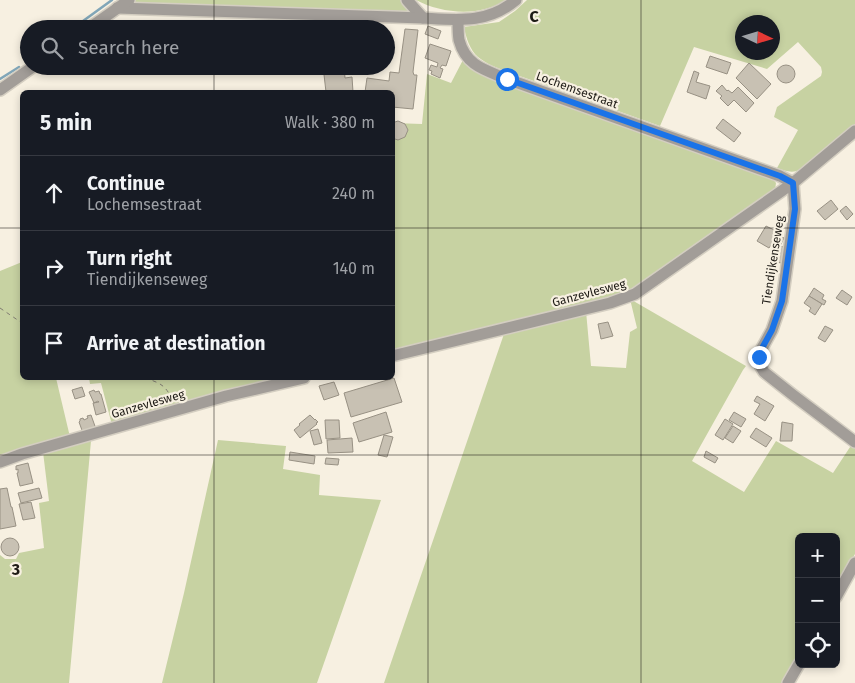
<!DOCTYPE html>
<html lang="en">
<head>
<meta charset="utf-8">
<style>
  body { margin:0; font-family:"Fira Sans",sans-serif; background:#20242c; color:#f1f3f6 }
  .controls { position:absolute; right:15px; bottom:15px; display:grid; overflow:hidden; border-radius:8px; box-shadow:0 2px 8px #0003 }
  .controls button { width:45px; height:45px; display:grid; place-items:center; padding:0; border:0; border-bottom:1px solid #363941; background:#171b24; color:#f1f3f6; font:25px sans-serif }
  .compass { position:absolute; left:735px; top:15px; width:45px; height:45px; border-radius:50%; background:#171b24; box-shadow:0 2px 8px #0003; rotate:94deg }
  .stop { position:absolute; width:15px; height:15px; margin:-11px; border:4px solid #1a73e8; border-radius:50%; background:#fff }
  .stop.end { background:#1a73e8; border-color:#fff; box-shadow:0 1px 5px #0008 }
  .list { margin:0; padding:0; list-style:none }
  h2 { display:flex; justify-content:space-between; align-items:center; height:65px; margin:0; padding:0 20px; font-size:21px }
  h2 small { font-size:16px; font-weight:400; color:#9ea1a6 }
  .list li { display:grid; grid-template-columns:32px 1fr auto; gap:15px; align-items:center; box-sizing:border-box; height:75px; padding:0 20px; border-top:1px solid #363941 }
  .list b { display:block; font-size:19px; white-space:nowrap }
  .list p { margin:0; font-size:16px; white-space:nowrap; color:#9ea1a6 }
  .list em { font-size:16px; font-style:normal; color:#9ea1a6 }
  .icon { flex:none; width:28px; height:28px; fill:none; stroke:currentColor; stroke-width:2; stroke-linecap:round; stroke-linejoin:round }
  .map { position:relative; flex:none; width:855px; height:683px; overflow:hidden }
  .search { position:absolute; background:#171b24; box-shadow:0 2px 8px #0003; left:20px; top:20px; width:375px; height:55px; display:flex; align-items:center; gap:12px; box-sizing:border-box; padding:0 18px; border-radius:28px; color:#9ea1a6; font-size:19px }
  .panel { position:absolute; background:#171b24; box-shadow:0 2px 8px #0003; left:20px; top:90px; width:375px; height:290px; border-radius:8px }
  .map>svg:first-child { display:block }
  .green { fill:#c7d2a2; fill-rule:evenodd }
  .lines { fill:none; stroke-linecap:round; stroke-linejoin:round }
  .stream { stroke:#81a6b8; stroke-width:2.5 }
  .building { fill:#c8c1b3; stroke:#989184 }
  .minor-casing { stroke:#d4cec1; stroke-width:14 }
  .path { stroke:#817c72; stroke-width:1; stroke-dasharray:4 4; stroke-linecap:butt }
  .minor { stroke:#a29d98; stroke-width:11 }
  .route { stroke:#1a73e8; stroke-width:6 }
  .grid { fill:none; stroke:#1e1b16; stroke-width:1; stroke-opacity:0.55 }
  .labels { text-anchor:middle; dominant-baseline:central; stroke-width:4.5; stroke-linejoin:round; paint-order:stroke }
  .street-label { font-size:12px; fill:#1e1b16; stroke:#f7f0e1 }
  .grid-label { font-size:16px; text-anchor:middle; font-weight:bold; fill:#1e1b16; stroke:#f7f0e1; stroke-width:4.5; stroke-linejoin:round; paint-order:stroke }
</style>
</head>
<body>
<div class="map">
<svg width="855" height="683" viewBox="0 0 855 683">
  <rect width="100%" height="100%" fill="#f7f0e1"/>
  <g class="green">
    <polygon points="132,0 402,0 410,8 408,13 125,5"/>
    <path d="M416 0H506C481 17 442 14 416 0Z"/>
    <path d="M527 0H855V124L801 169C793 174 785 171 777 168L798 130 774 117 777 107 821 76 822 72 821 67 798 42 767 69 694 47 660 126C618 111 576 96 534 81 518 75 491 68 478 57 470 50 466 38 464 27L499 22 515 11ZM742 22H772V52H742Z"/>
    <polygon points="464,58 773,179 776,183 775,190 634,289 617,295 582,304 393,350 393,123 422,124 427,74 451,83"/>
    <polygon points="22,262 22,378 56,378 70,437 0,457 0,271"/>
    <polygon points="630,299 746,366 743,370 692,461 744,492 776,441 833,473 852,444 855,446 855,554 836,588 836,537 799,537 799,657 785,683 384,683 505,331 586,311 591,366 626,368 630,332 637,328"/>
    <polygon points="89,378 283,378 112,425 101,383 90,384"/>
    <polygon points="218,440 286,446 283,469 320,475 319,495 381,500 317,683 162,683 184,593"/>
    <polygon points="91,441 69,683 0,683 0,555 5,559 16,559 19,553 44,548 39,503 49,501 43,452"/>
  </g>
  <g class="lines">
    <g class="stream">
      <polyline points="72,29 112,0"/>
      <polyline points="27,60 29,59"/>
      <polyline points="0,79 19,67"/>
    </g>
  </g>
  <g class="building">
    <polygon points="428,26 441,31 438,39 425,34"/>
    <polygon points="405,29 418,30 413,72 414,75 417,75 413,109 392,107 392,92 365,92 367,78 389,81 390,72 399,73"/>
    <polygon points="430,44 451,51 446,66 442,65 440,68 443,69 440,78 431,74 432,71 429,70 431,65 437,67 438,63 425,58"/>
    <polygon points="710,56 731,63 727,74 706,67"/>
    <polygon points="749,63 771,84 757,99 736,78"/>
    <circle cx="786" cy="74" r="9"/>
    <polygon points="323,66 344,66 345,78 352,77 353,92 326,92"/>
    <polygon points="694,71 699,73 696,82 710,86 706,99 687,92"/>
    <polygon points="722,85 727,91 728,90 732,93 738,87 754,103 746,112 734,100 728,106 720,98 722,96 716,91"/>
    <polygon points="723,119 741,133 734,142 716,128"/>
    <polygon points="398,121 405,124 408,130 405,137 398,140 392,138 392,123"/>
    <polygon points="831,200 838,209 825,220 817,211"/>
    <polygon points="846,206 853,214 847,220 840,211"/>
    <polygon points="766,226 778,232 777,234 784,238 780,246 773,242 769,248 757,241"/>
    <polygon points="775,246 785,247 783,263 773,262"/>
    <polygon points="814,288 824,295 822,299 826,301 824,305 809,296"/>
    <polygon points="842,290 852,297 847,305 836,298"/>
    <polygon points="809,296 822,304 815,315 809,311 811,308 804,303"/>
    <polygon points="608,322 613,336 601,339 598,324"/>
    <polygon points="825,326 833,330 825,342 818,338"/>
    <polygon points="394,378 402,402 351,417 344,393"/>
    <polygon points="334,382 339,395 324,400 319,386"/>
    <polygon points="82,387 85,396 75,399 72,390"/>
    <polygon points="94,390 95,392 99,391 100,394 101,394 106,412 96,415 93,403 99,402 98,401 94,403 89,392"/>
    <polygon points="757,396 774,406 765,421 754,414 760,404 754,401"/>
    <polygon points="386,412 392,432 359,442 353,423"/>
    <polygon points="734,412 746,419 741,427 729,420"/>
    <polygon points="91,415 96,429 83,433 79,422 80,421 80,419 83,418 84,420 88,418 87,416"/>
    <polygon points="310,415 315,420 315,419 318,422 316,423 317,424 300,438 294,430 300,425 299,424"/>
    <polygon points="725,419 733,424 723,440 715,435"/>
    <polygon points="325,420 339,420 340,438 326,439"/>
    <polygon points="782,422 793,424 792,441 780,441"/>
    <polygon points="733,426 741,431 733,443 725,438"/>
    <polygon points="756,428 772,438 766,447 750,437"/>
    <polygon points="318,429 322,443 314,445 310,431"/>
    <polygon points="384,435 393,437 387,457 378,455"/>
    <polygon points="352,438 353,452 328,453 327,440"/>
    <polygon points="706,451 718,458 715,463 704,457"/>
    <polygon points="290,452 315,456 314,464 289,460"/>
    <polygon points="326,458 339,459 338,465 325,464"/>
    <polygon points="28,463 33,483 20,486 17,473 18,473 18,469 16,470 16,466"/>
    <polygon points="7,488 11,507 12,507 16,526 0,529 0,489"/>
    <polygon points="39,488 42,498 21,503 18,493"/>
    <polygon points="31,502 35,518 23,520 19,504"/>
    <circle cx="10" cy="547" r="9"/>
  </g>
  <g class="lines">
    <defs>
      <g id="minor">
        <polyline points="407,0 423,18"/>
        <path d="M117 8 423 18C458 20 487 24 516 0"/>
        <path d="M458 20C458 26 458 34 459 40 466 66 485 70 507 79L780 176 793 183"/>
        <polyline points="88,29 129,0"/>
        <polyline points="0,90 34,66"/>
        <polyline points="793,183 795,209 782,301 772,330 761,350 759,357 760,365 764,372 793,395 855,442"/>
        <polyline points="392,356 610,303 635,294 793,183 855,131"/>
        <polyline points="0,462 22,454 226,396 304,378"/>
        <polyline points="836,597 855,563"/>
        <polyline points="788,683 799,664"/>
      </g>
    </defs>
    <use href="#minor" class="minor-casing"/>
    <g class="path">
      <polyline points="0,308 22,323"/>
      <path d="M145 378C160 383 166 385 172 400"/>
    </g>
    <use href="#minor" class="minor"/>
  </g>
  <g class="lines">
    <polyline class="route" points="507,79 780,176 793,183 795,209 782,301 772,330 761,350 759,357"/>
  </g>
  <path class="grid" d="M214 0V29M428 0V683M641 0V683M214 66V92M0 228H22M392 228H855M214 378V683M0 455H855"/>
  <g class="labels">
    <g class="street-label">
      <text transform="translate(577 90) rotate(20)">Lochemsestraat</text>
      <text transform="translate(773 260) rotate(-81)">Tiendijkenseweg</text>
      <text transform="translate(589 293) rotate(-15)">Ganzevlesweg</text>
      <text transform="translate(148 404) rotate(-16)">Ganzevlesweg</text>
    </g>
  </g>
  <g class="grid-label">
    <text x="534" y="22">C</text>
    <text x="16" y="575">3</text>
  </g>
</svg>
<div class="controls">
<button>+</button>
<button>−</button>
<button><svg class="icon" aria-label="locate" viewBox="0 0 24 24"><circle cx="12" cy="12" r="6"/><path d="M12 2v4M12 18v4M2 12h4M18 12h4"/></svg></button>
</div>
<svg class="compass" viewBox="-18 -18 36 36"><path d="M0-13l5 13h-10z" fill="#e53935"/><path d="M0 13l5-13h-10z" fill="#9ea1a6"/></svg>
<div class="stop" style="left:507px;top:79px"></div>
<div class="stop end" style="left:759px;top:357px"></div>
<div class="search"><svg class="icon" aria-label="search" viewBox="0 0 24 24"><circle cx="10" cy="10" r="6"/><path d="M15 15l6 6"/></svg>Search here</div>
<section class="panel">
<h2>5 min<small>Walk · 380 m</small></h2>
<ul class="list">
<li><svg class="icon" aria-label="ahead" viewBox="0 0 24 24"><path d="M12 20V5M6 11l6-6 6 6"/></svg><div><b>Continue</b><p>Lochemsestraat</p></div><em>240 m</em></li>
<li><svg class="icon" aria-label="right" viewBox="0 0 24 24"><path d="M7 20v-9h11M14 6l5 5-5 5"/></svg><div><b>Turn right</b><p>Tiendijkenseweg</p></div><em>140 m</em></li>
<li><svg class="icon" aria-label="arrive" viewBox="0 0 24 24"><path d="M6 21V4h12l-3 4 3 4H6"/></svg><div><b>Arrive at destination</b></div></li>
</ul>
</section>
</div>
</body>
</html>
